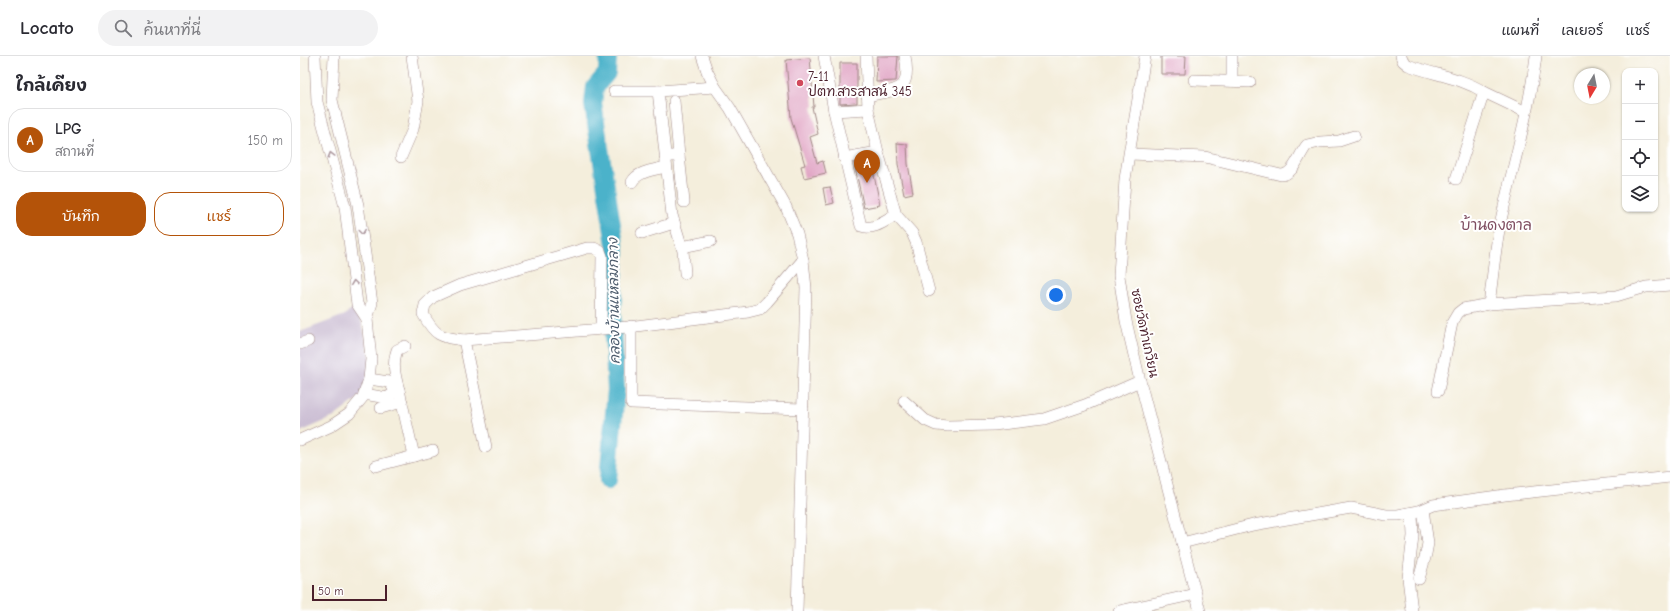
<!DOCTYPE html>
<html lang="th">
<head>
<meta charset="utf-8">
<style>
  body { margin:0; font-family:"Comic Neue","Playpen Sans Thai",sans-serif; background:#f2f2f3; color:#2b2b33 }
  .controls { position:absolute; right:12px; top:12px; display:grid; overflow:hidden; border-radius:8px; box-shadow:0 1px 3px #0004 }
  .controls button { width:36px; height:36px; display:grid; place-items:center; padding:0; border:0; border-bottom:1px solid #e1e1e2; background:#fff; color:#2b2b33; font:20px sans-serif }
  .compass { position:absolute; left:1274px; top:12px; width:36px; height:36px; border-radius:50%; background:#fff; box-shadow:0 1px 3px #0004; rotate:190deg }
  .scale { position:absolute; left:12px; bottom:10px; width:75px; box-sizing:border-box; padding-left:4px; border:2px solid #4a1f2b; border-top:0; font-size:11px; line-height:14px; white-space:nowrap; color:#4a1f2b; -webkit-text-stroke:3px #fff; paint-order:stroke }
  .you { position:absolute; left:756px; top:239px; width:14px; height:14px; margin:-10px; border:3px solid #fff; border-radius:50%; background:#1a73e8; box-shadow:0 0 0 6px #1a73e833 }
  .badge { display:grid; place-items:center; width:26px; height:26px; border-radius:50%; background:#b45309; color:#fff; font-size:13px; font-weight:700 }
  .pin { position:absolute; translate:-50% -33px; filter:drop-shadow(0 1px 2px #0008) }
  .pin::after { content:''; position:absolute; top:21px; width:14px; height:12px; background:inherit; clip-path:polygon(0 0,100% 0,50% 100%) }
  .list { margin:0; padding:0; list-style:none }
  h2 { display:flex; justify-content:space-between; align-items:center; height:52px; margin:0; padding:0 16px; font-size:17px }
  h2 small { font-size:13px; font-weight:400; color:#7c7c81 }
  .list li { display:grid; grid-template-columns:26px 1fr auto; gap:12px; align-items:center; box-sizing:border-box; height:64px; margin:0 8px 8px; padding:0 8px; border:1px solid #e1e1e2; border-radius:16px }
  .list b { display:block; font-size:15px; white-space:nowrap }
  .list p { margin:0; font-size:13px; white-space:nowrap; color:#7c7c81 }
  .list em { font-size:13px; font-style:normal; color:#7c7c81 }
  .actions { display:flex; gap:8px; padding:12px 16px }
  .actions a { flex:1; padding:9px 0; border:1px solid #b45309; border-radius:16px; text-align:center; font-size:14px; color:#b45309 }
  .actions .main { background:#b45309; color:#fff }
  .icon { flex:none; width:22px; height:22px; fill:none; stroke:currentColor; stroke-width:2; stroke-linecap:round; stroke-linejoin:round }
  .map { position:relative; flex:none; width:1370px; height:555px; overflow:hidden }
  header { display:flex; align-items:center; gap:24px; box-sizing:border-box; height:56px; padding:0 20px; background:#fff; border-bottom:1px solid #e1e1e2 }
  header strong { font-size:19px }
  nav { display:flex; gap:22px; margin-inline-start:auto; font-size:14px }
  .search { width:280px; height:36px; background:#f2f2f3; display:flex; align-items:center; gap:10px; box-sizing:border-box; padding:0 14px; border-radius:22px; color:#7c7c81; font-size:15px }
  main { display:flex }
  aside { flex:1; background:#fff }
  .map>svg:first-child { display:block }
  .industrial { fill:#ccbfd4 }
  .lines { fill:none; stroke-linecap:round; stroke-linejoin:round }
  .river { stroke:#4cb2ca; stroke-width:18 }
  .building { fill:#e1a6c5 }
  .minor-casing { stroke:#9f8684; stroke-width:12 }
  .minor { stroke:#fff; stroke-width:11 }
  .oneway { stroke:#ae9aa0 }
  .poi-dot { fill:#d1495b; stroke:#fff; stroke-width:1.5 }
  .labels { text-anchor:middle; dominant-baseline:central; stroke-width:4; stroke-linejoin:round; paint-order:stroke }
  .poi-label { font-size:13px; fill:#4a1f2b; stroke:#fff; text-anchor:start }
  .street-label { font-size:13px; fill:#4a1f2b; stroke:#fff }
  .water-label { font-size:14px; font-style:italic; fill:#4b5a6b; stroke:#fff }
  .quarter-label { font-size:15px; fill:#7f4e61; stroke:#fff }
</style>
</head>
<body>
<header>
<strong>Locato</strong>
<div class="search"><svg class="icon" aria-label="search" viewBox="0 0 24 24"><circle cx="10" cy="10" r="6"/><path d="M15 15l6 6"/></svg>ค้นหาที่นี่</div>
<nav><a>แผนที่</a><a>เลเยอร์</a><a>แชร์</a></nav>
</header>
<main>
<aside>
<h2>ใกล้เคียง<small></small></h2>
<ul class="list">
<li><span class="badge">A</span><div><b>LPG</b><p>สถานที่</p></div><em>150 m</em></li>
</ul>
<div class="actions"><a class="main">บันทึก</a><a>แชร์</a></div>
</aside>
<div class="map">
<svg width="1370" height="555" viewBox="0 0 1370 555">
  <rect width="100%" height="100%" fill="#fff"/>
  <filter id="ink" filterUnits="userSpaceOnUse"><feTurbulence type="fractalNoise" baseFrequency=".025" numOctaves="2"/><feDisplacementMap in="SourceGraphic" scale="8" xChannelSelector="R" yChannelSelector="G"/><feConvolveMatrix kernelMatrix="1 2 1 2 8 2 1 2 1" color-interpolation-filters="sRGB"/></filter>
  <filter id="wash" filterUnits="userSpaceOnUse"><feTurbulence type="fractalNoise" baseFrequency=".012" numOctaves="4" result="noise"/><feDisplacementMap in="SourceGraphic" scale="16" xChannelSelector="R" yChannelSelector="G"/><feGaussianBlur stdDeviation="0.9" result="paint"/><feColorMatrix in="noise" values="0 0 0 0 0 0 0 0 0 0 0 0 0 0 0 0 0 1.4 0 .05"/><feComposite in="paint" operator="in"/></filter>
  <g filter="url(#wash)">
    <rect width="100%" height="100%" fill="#f4eedc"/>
    <polygon class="industrial" points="57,248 71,303 64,338 34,361 0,376 0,276 45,259"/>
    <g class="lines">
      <polyline class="river" points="308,424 316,334 312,254 316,195 293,48 295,31 307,17 308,0"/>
    </g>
    <g id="blocks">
      <g class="building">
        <polygon points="577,0 598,0 596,25 576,26"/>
        <polygon points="861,0 886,0 885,18 861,18"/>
        <polygon points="510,2 514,51 512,51 518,78 510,81 517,107 523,105 526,117 504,122 501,110 505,109 491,62 486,4"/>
        <polygon points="540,7 557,7 557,47 540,48"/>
        <polygon points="597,87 607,88 608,108 613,137 604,139 598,108"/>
        <polygon points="571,104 580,149 564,152 554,107"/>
        <polygon points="530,131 534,147 526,149 523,132"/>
      </g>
    </g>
  </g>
  <g filter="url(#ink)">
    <use href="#blocks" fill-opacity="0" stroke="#9f8684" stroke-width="1"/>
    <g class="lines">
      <defs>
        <g id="minor">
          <polyline points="15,0 17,46 45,151 57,248 67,263"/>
          <polyline points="402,0 407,15 415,31 430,52 486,151 497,178 503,204 506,232 497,555"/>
          <path d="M524 0 534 55 561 170C573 175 585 165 596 159"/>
          <polyline points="566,0 568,53 578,96 596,159 612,177 616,186 629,235"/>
          <polyline points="845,0 825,123 819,220 826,265 840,325 900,555"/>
          <polyline points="932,0 932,25"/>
          <path d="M1101 0 1103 5 1108 9C1134 19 1160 21 1184 36L1156 123"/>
          <polyline points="894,24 950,26"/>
          <polyline points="314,35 358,35"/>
          <polyline points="1184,36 1226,56"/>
          <path d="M567 40C597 33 612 37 605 0"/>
          <polyline points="374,45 379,99"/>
          <polyline points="534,55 568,53"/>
          <path d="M830 98 905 101 981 119C994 119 999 98 1007 89L1020 86 1039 85 1054 80"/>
          <polyline points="101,101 113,73 118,45 112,0"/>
          <polyline points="365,101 379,99 384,146"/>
          <polyline points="544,102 578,96"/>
          <path d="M332 126C338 115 355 114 366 111"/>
          <polyline points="342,177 374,167"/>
          <polyline points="382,191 411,185"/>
          <polyline points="385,217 383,195 372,159 358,35 415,31"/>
          <path d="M1189 248C1193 220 1195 191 1201 164 1213 109 1229 56 1236 0"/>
          <polyline points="331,270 331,347 503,353"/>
          <path d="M301 273 302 200 300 195 294 192H287L160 229 133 241 125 249 123 258C135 280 140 281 164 284L328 271 448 256 460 253 467 246 503 204"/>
          <polyline points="164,284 186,391"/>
          <polyline points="0,288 8,285"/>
          <path d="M99 334C95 320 92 308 97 294L105 290"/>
          <polyline points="96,335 99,334 114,400"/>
          <polyline points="1138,335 1152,267 1158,257 1163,253 1189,248 1316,240 1346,231 1370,229"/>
          <polyline points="64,338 87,342 96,335 89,326 69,323"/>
          <polyline points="604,345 625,364 636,369 648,370 694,369 744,363 785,349 840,325"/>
          <polyline points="81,352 102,346"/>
          <polyline points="0,384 31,370 49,358 63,341 69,323 71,303 67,263 72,247 58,149 32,44 34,0"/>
          <polyline points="76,410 133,395"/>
          <polyline points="1112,457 1113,480 1108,522 1112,555"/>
          <polyline points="882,487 953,469 1051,452 1086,459 1098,459 1119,455 1133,449 1205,439 1370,421"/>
          <polyline points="1119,523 1126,498 1128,487 1123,454"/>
          <polyline points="819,555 896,538"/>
        </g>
      </defs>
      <use href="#minor" class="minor-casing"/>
      <use href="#minor" class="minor"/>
    </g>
    <defs><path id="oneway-chevron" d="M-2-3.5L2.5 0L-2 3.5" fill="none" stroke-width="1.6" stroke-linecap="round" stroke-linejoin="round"/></defs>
    <g class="oneway">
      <use href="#oneway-chevron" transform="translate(31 99) rotate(-105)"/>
      <use href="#oneway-chevron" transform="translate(62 176) rotate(82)"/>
      <use href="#oneway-chevron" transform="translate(54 227) rotate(-97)"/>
    </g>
  </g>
  <circle class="poi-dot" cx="500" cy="27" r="4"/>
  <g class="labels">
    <g class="poi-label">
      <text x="508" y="20">7-11<tspan x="508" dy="15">ปตท.สารสาสน์ 345</tspan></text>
    </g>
    <g class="street-label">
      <text transform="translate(845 277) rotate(78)">ซอยวัดท่าเกวียน</text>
    </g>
    <g class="water-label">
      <text transform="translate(314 245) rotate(-91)">คลองบ้านแหลมกลาง</text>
    </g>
    <g class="quarter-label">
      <text x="1196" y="169">บ้านดงตาล</text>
    </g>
  </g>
</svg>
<div class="controls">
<button>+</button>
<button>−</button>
<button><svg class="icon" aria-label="locate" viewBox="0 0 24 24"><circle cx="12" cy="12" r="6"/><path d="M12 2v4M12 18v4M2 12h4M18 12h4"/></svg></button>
<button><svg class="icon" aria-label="layers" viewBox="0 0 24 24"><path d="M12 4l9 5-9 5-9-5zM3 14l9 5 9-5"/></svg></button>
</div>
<svg class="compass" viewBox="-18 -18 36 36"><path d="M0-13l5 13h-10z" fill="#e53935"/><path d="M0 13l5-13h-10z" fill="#7c7c81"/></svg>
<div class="scale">50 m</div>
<div class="you"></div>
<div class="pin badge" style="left:567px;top:127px">A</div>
</div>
</main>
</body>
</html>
